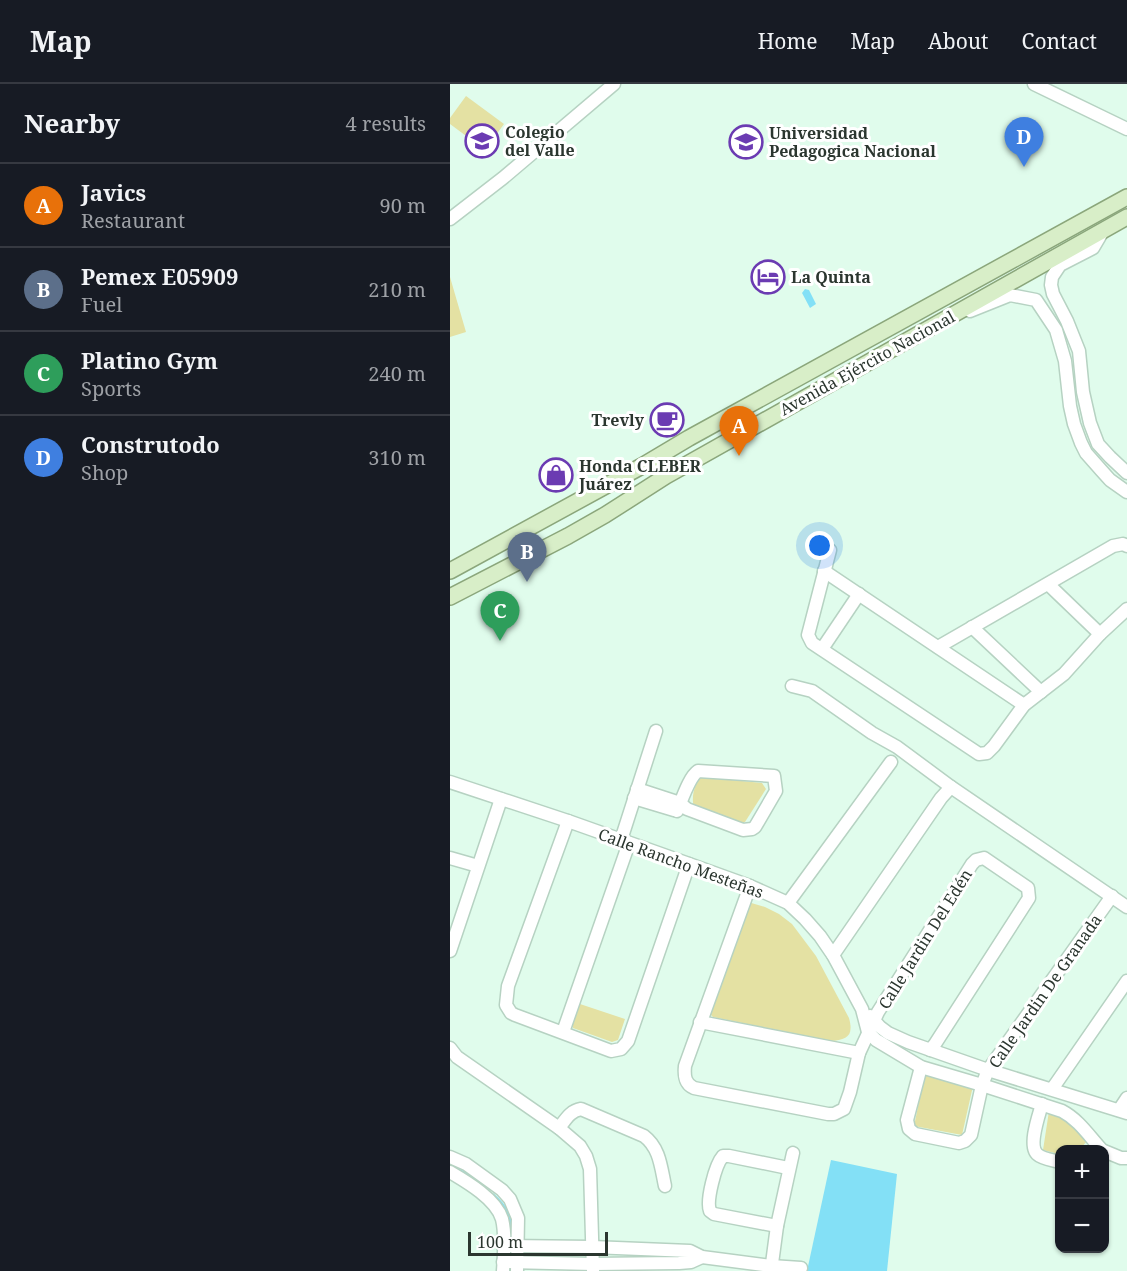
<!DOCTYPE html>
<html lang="en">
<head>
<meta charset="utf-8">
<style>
  body { margin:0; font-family:"Noto Serif",serif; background:#20242c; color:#f1f3f6 }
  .controls { position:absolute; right:18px; bottom:18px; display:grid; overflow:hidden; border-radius:12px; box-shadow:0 2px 4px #0004 }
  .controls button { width:54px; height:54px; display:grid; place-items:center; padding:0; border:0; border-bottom:2px solid #363941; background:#171b24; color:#f1f3f6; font:30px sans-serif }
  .scale { position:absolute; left:18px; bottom:15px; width:140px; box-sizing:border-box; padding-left:6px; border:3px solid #2b362f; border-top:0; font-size:16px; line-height:21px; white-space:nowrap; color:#2b362f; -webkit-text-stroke:4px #fff; paint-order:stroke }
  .you { position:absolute; left:370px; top:462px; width:21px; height:21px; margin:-15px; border:4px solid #fff; border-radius:50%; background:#1a73e8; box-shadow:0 0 0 9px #1a73e833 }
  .badge { display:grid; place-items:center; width:39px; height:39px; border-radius:50%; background:#b45309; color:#fff; font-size:20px; font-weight:700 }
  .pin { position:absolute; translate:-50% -50px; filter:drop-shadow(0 2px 3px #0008) }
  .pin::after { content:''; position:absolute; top:32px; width:21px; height:18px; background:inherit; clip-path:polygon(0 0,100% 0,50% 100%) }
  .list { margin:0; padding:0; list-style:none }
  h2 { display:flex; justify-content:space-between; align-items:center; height:78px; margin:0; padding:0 24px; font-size:26px }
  h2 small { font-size:20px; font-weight:400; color:#9ea1a6 }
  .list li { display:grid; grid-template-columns:39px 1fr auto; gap:18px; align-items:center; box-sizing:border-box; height:84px; padding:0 24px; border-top:2px solid #363941 }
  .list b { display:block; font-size:22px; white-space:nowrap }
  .list p { margin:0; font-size:20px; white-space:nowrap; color:#9ea1a6 }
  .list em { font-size:20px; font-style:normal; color:#9ea1a6 }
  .map { position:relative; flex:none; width:677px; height:1187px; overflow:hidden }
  header { display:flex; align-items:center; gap:36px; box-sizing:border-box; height:84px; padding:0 30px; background:#171b24; border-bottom:2px solid #363941 }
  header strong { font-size:28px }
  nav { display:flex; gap:33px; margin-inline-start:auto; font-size:21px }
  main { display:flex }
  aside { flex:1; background:#171b24 }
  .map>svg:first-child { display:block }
  .green { fill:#e4e1a3 }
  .water { fill:#83e0f6 }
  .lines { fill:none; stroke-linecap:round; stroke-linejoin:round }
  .stream { stroke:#83e0f6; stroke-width:3 }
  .minor-casing { stroke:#b6d2c2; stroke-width:15 }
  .major-casing { stroke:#8ba67b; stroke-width:18 }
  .minor { stroke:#fff; stroke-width:12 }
  .major { stroke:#d8eec8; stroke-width:15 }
  .labels { text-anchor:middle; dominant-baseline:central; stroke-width:6; stroke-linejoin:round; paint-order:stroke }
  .poi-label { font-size:16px; font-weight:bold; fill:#2b362f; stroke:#fff; text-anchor:start }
  .street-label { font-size:16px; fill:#2b362f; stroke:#fff }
</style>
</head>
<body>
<header>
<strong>Map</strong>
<nav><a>Home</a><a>Map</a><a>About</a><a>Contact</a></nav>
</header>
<main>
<aside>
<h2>Nearby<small>4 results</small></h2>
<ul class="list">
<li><span class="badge" style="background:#e8710a">A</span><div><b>Javics</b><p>Restaurant</p></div><em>90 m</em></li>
<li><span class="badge" style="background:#5c6f8a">B</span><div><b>Pemex E05909</b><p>Fuel</p></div><em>210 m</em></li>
<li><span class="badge" style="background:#2e9e5b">C</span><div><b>Platino Gym</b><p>Sports</p></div><em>240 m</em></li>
<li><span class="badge" style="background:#3f7fe0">D</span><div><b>Construtodo</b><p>Shop</p></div><em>310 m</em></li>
</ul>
</aside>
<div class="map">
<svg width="677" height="1187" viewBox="0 0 677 1187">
  <rect width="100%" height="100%" fill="#e0fcec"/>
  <g class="green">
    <polygon points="16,12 54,40 35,66 0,40 0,34"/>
    <polygon points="0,193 16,248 0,253"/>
    <path d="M252 693 312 699 316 705 295 738 291 739 244 723C241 714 244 699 252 693Z"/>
    <path d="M298 818 315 823 329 830 342 840 366 872 399 934C404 952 397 956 380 957L263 933 260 930Z"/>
    <polygon points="127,919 175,935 168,956 162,958 123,944 122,940"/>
    <polygon points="475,989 523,1002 512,1051 464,1042"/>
    <polygon points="599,1027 620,1036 637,1057 630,1065 610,1066 609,1070 593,1066"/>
  </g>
  <g class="water">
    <polygon points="355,205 359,206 366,220 360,224 352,209"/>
    <polygon points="381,1076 447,1090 437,1187 357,1187"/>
  </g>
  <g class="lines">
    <g class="stream">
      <polyline points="0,1082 17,1090 26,1098"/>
      <path d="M43 1111C58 1124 60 1133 62 1151"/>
      <polyline points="61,1187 61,1186"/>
    </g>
    <defs>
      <g id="minor">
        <polyline points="584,0 677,45"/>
        <polyline points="0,135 53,94 164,0"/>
        <polyline points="653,147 643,164 610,181 602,193 601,201 603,210 617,237 629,267 633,308 640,339 648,360 660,373 677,389"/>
        <polyline points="520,227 560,211 586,216 606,246 615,277 620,322 624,340 631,359 636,369 651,386 660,396 677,408"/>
        <polyline points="380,466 358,551 362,559 529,670 537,669 544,662 574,621 614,590 650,550 677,525"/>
        <polyline points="374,487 574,621"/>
        <polyline points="598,500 650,550"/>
        <polyline points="522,543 591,608"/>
        <polyline points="488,563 663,462 673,460 677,462"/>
        <polyline points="372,565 409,510"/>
        <polyline points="342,602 362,607 422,649 447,663 501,703"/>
        <path d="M0 698 118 737 239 780 300 802 338 819 355 835 370 852 383 871 412 925 418 948 426 956 471 983 532 1001 612 1027C629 1036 639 1052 652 1066"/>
        <path d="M187 705 230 719 237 725 293 746 302 745 305 743 326 707 324 692 248 687C239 693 232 716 227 727"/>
        <polyline points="184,714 224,726"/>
        <polyline points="118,737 58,902 56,921 61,929 65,931 161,967 171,965 178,957 239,780"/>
        <polyline points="171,756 206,647"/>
        <polyline points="0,774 28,782"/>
        <path d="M300 802 235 982C234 992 235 1000 244 1004L378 1030H384L394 1025 400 1008 409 969 428 928 522 780 526 776 534 774 578 804 579 814 485 960 480 966"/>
        <polyline points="338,819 441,678"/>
        <polyline points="0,867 51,715"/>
        <polyline points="383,871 491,714 501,703 677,823"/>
        <polyline points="420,932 430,943 438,949 458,958 538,986 677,1029"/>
        <polyline points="250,938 409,969"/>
        <polyline points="113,948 179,759"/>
        <polyline points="0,964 7,973 109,1044 130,1062 136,1072 140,1085 143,1187"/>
        <polyline points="471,983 457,1036 459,1045 465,1050 509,1059 515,1057 521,1051 532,1001 538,986 662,812"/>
        <polyline points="602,1005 607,998 677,897"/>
        <path d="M592 1020C589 1031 578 1061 587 1070 592 1075 603 1076 610 1078"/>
        <polyline points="669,1026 677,1014"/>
        <path d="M109 1044C116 1035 120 1027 131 1025L194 1052C210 1064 211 1084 215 1102"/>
        <polyline points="654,1067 671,1074 677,1074"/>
        <polyline points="0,1073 16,1080 52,1106 60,1115 68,1134 67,1187"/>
        <path d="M0 1088C17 1098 46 1115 52 1135 56 1151 54 1171 53 1187"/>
        <path d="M327 1142 264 1130 260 1127C256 1117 265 1081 273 1072H279L338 1084"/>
        <polyline points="53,1162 142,1163 240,1167 252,1173 321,1182 351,1184"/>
        <polyline points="53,1178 143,1180 229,1179 241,1178 252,1173"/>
        <polyline points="321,1187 327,1142 343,1069"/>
      </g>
      <g id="major">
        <polyline points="0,487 192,382 239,354 677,113"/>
        <polyline points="0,513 118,452 155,431 216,392 677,133"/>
      </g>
    </defs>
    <use href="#minor" class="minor-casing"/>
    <use href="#major" class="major-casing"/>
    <use href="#minor" class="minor"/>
    <use href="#major" class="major"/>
  </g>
  <defs>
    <symbol id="school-ring" viewBox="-11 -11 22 22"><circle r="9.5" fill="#fff" stroke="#6b3bb2" stroke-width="1.5"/><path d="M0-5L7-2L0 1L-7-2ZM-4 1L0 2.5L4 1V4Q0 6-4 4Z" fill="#6b3bb2"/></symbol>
    <symbol id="university-ring" viewBox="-11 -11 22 22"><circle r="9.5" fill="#fff" stroke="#6b3bb2" stroke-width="1.5"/><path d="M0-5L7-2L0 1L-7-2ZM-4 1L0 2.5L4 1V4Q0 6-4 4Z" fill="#6b3bb2"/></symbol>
    <symbol id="hotel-ring" viewBox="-11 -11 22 22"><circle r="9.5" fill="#fff" stroke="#6b3bb2" stroke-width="1.5"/><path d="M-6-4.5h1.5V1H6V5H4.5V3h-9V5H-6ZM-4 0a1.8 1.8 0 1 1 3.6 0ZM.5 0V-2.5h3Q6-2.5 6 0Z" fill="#6b3bb2"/></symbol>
    <symbol id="cafe-ring" viewBox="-11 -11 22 22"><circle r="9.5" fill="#fff" stroke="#6b3bb2" stroke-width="1.5"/><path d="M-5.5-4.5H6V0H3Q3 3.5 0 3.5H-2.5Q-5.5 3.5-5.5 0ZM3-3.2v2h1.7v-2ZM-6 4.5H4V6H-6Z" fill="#6b3bb2"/></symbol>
    <symbol id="shop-ring" viewBox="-11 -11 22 22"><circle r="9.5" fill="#fff" stroke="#6b3bb2" stroke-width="1.5"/><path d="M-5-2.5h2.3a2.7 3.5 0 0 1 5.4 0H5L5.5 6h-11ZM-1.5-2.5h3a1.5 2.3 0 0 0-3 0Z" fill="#6b3bb2"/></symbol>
  </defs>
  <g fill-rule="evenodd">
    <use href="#school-ring" x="13" y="38" width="38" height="38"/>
    <use href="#university-ring" x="277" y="39" width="38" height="38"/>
    <use href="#hotel-ring" x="299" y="174" width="38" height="38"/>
    <use href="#cafe-ring" x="198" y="317" width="38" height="38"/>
    <use href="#shop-ring" x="87" y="372" width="38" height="38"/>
  </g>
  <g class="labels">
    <g class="poi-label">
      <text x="55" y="48">Colegio<tspan x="55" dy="18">del Valle</tspan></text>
      <text x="319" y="49">Universidad<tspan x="319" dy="18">Pedagogica Nacional</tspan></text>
      <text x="341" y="193">La Quinta</text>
      <text x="194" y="336" text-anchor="end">Trevly</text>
      <text x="129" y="382">Honda CLEBER<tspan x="129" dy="18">Juárez</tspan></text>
    </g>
    <g class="street-label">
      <text transform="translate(417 279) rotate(-29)">Avenida Ejército Nacional</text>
      <text transform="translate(231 779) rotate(20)">Calle Rancho Mesteñas</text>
      <text transform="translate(475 855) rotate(-58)">Calle Jardin Del Edén</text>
      <text transform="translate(595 907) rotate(-55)">Calle Jardin De Granada</text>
    </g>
  </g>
</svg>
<div class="controls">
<button>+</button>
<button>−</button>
</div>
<div class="scale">100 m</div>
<div class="you"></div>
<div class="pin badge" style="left:289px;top:372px;background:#e8710a">A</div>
<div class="pin badge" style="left:77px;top:498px;background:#5c6f8a">B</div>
<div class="pin badge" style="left:50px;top:557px;background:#2e9e5b">C</div>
<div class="pin badge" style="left:574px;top:83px;background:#3f7fe0">D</div>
</div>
</main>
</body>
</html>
